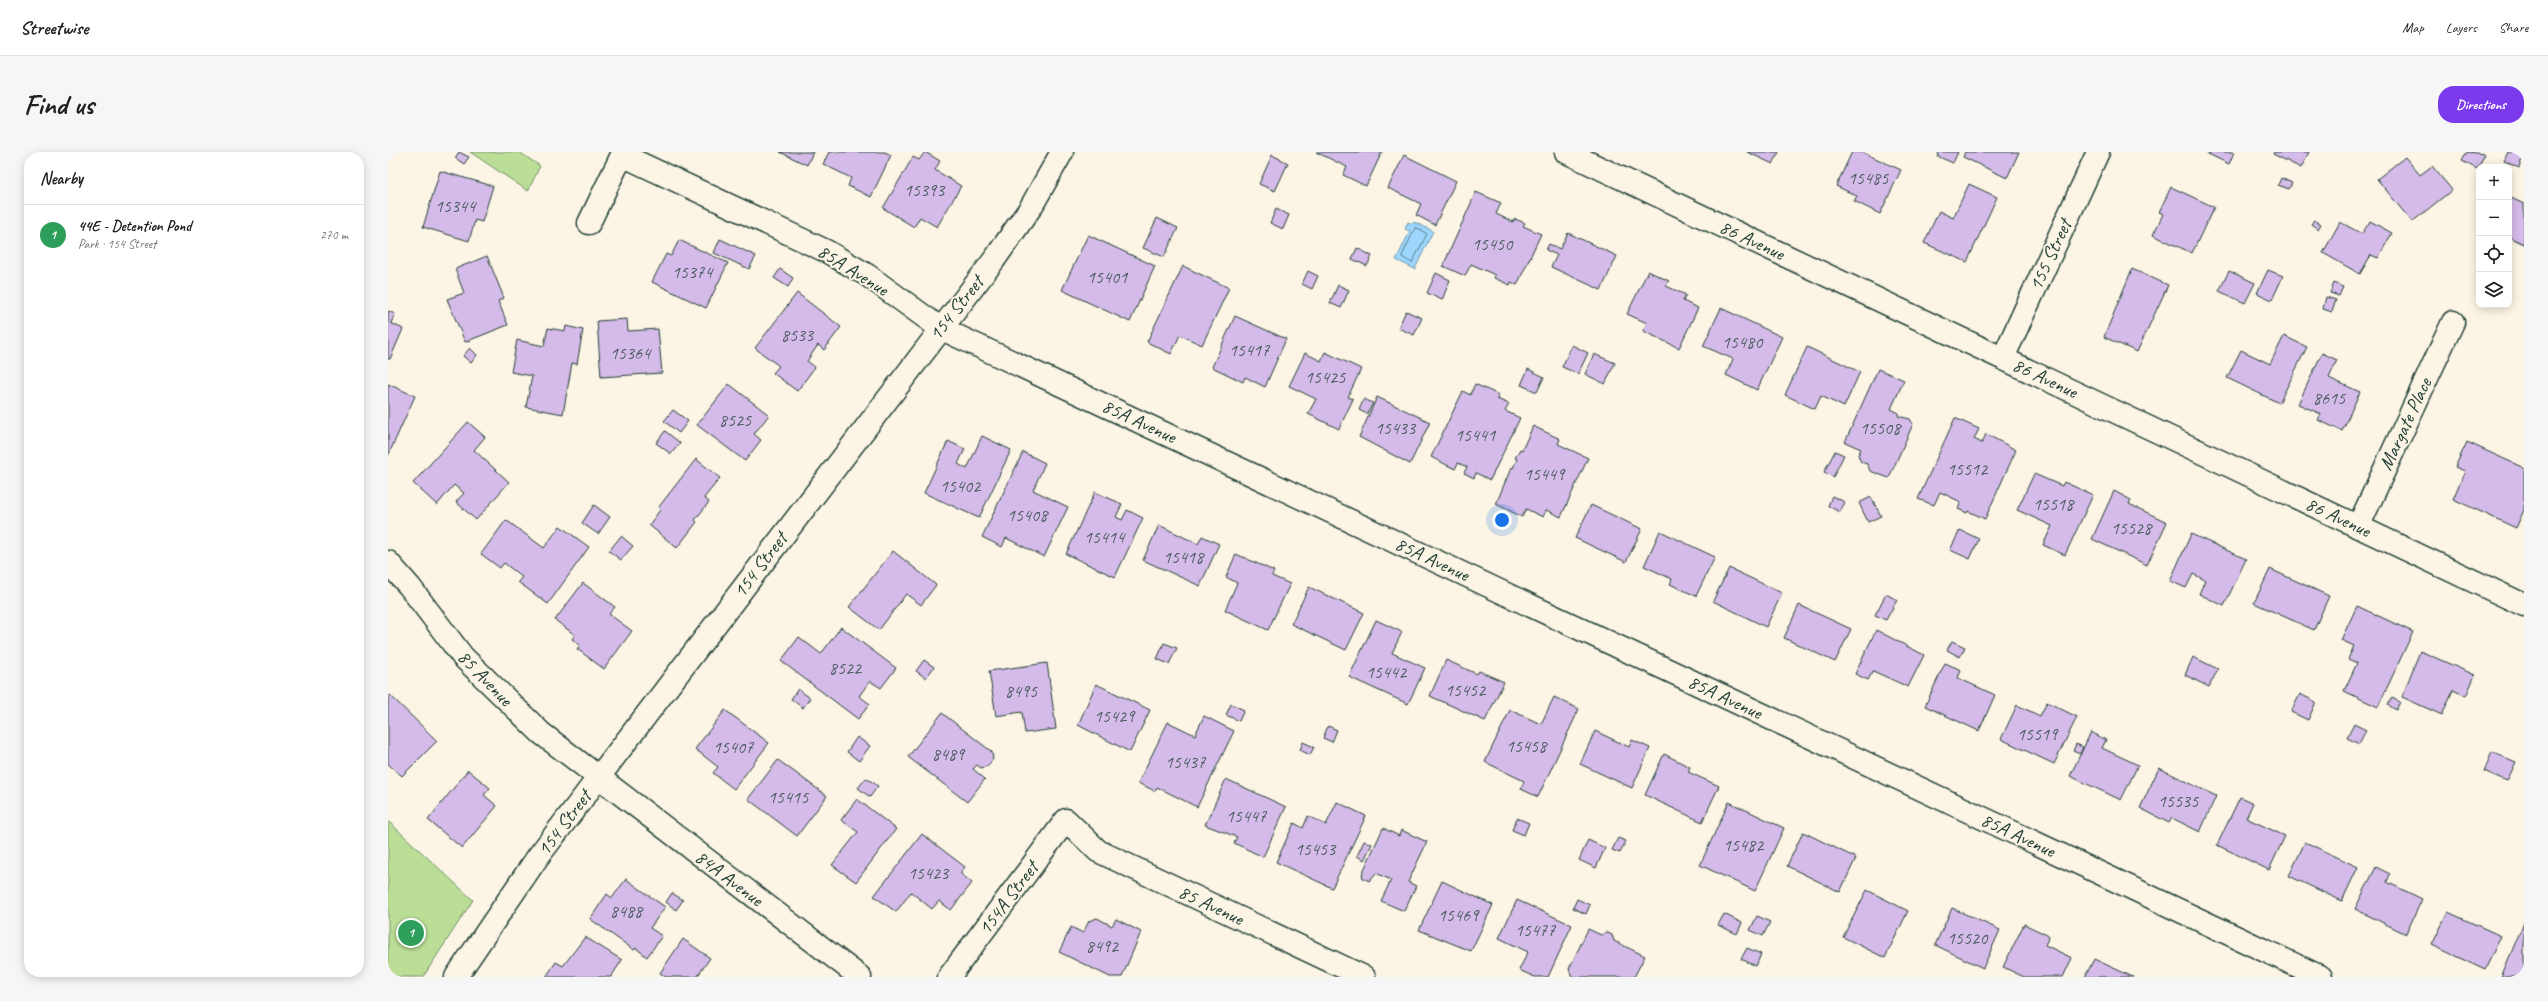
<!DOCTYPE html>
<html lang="en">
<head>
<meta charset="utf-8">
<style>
  body { margin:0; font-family:Caveat,sans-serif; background:#f6f6f6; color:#202124 }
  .controls { position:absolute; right:12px; top:12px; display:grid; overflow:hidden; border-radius:8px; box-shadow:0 2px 10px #0003 }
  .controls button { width:36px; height:36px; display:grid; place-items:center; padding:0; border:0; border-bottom:1px solid #e0e0e0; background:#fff; color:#202124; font:20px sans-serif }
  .you { position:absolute; left:1114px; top:368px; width:14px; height:14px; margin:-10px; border:3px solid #fff; border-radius:50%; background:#1a73e8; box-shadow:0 0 0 6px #1a73e833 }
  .badge { display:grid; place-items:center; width:26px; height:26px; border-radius:50%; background:#7c3aed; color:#fff; font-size:13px; font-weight:700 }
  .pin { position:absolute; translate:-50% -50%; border:2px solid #fff; box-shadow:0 1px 4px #0006 }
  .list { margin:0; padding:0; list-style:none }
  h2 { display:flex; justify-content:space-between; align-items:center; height:52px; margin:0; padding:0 16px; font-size:17px }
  h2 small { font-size:13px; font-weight:400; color:#757577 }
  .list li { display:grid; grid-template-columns:26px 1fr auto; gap:12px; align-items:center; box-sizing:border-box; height:60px; padding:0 16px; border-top:1px solid #e0e0e0 }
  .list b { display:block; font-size:15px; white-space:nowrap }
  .list p { margin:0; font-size:13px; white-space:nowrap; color:#757577 }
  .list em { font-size:13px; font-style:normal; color:#757577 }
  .icon { flex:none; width:22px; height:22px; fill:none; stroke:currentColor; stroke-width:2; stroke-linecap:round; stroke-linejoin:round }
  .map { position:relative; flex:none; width:2136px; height:825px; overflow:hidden; border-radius:16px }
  header { display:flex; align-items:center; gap:24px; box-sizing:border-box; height:56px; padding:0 20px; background:#fff; border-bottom:1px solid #e0e0e0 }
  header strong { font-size:19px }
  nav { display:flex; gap:22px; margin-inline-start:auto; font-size:14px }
  .intro { display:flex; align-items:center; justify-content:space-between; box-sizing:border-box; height:96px; padding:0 24px }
  h1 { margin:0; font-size:28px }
  .button { padding:10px 18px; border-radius:16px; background:#7c3aed; color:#fff; font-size:14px; font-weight:700 }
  main { display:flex; gap:24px; padding:0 24px }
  aside { flex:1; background:#fff; border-radius:16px; box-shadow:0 2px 10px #0003 }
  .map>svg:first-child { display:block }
  .green { fill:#bbde97; stroke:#6d8e66 }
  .water { fill:#9ed7fe; stroke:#6b99ad }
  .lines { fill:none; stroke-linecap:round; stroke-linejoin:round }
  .shore { stroke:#527b85; stroke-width:1 }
  .building { fill:#d5bbe9; stroke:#1f3d34 }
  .minor-casing { stroke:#1f3d34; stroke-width:25 }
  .minor { stroke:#fcf5e5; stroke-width:22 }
  .labels { text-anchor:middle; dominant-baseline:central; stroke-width:4; stroke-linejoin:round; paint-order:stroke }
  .number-label { font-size:18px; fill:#4c5c61 }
  .street-label { font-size:20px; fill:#1f3d34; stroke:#fcf5e5 }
</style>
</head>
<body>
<header>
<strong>Streetwise</strong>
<nav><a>Map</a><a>Layers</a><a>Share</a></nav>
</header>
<div class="intro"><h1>Find us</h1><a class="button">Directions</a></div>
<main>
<aside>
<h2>Nearby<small></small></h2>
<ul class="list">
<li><span class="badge" style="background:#2e9e5b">1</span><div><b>44E - Detention Pond</b><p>Park · 154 Street</p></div><em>270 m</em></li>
</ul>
</aside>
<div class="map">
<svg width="2136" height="825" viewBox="0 0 2136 825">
  <rect width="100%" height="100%" fill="#fcf5e5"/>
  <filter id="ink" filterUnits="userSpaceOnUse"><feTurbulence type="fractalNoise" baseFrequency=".025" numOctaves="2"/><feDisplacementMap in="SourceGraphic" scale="8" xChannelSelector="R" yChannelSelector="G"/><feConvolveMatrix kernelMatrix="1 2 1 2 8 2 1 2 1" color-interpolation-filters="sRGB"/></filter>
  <g filter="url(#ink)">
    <g class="green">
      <polygon points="82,0 131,0 152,14 140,39"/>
      <polygon points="0,669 85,748 35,825 0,825"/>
    </g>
    <polygon class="water" points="1020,70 1025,72 1026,70 1045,79 1027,117 1008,108 1022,79 1017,77"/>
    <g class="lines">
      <polygon class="shore" points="1028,75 1039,82 1024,111 1014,105"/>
    </g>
    <g class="building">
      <polygon points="71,0 81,5 76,12 67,6"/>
      <polygon points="392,0 425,0 419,13"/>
      <polygon points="441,0 497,0 503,3 483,45 460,34 463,26 435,12"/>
      <polygon points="537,0 552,9 547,18 573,34 549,75 532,65 526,75 495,56 525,5 531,8"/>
      <polygon points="928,0 994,0 978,34 955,23 959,15"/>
      <polygon points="1359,0 1391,0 1385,12"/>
      <polygon points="1464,0 1474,0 1513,18 1492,62 1466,49 1469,44 1448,34"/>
      <polygon points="1551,0 1570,0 1565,11 1549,4"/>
      <polygon points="1577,0 1631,0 1619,26 1575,5"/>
      <polygon points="1816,0 1846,0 1841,12"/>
      <polygon points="1886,0 1921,0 1913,16 1885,2"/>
      <polygon points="2079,0 2097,2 2089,17 2074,9"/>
      <polygon points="2120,0 2136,1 2131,16 2116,9"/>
      <polygon points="884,3 900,11 887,39 871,32"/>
      <polygon points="1016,3 1068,29 1047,73 1028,63 1033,52 1000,36"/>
      <polygon points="2017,5 2032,23 2044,14 2064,38 2024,70 1989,27"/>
      <polygon points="52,19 105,34 94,70 87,68 81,89 35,75"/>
      <polygon points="1893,26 1904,31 1901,37 1890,33"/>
      <polygon points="1581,32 1609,45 1579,110 1536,91 1551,59 1565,66"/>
      <polygon points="1783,35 1826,55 1804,101 1765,83 1775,62 1771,60"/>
      <polygon points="1088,40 1113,51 1108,62 1125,70 1127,67 1137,71 1135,74 1153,82 1129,133 1123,130 1122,133 1106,126 1107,123 1083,112 1077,124 1055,114"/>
      <polygon points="2121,45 2136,52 2136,92 2121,85"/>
      <polygon points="888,57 901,63 895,77 882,71"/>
      <polygon points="769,66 790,76 776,105 755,96"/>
      <polygon points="1926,68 1933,72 1930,77 1923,72"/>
      <polygon points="1982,69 2004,81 1990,106 1983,103 1972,122 1935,101 1952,70 1974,82"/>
      <polygon points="1180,81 1229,104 1213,138 1163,115 1169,103 1158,98 1161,92 1172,97"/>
      <polygon points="700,83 767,114 742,170 674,138"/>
      <polygon points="332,87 368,104 361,117 326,101"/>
      <polygon points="291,88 340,111 318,156 264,130 278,102 283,104"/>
      <polygon points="969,96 984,104 979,114 964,107"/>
      <polygon points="99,104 116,146 110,149 120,173 77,190 59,147 76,141 67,117"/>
      <polygon points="795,114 841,136 814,193 792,183 783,202 759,190"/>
      <polygon points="392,117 405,126 400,135 386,126"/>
      <polygon points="1744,117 1780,133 1749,200 1716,185"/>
      <polygon points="1880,118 1895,124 1884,148 1869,141"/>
      <polygon points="920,119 930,124 924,137 914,132"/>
      <polygon points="1260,119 1281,129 1278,134 1298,143 1295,149 1310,156 1291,196 1255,179 1259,171 1239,162"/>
      <polygon points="1841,119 1867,131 1857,151 1831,139"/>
      <polygon points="1048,121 1062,128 1054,148 1039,141"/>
      <polygon points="1946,131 1955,135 1951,144 1942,141"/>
      <polygon points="950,133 961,138 953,156 942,151"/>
      <polygon points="409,141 453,175 436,198 430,193 419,209 427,215 409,239 385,221 391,214 367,196"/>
      <polygon points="1938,145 1948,148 1944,160 1935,157"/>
      <polygon points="1333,156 1394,185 1369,238 1338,223 1345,207 1315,194"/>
      <polygon points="0,159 7,162 3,171 15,177 2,207 0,207"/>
      <polygon points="1018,159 1034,166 1026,183 1010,176"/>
      <polygon points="847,164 898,187 877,235 857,225 855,230 824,215"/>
      <polygon points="239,167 240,179 270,177 274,221 213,225 209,169"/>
      <polygon points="178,174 195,178 189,212 184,211 175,262 138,255 144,224 123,220 129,188 156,194 160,176 177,179"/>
      <polygon points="1896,184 1919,195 1891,251 1839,226 1853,198 1882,212"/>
      <polygon points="1184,193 1200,201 1190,222 1174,215"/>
      <polygon points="1419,195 1472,220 1456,255 1433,244 1427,257 1397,243"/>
      <polygon points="82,196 89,203 83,211 75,204"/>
      <polygon points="937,200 973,217 960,245 965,247 951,277 920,262 928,247 901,234 917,201 933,209"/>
      <polygon points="1934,201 1949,208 1941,226 1972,240 1954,279 1930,268 1933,262 1910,252"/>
      <polygon points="1206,202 1227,211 1217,232 1197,222"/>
      <polygon points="1140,217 1156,225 1149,240 1133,233"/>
      <polygon points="1490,217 1516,228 1503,257 1511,261 1510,264 1522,267 1525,272 1501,326 1482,319 1479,312 1473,310 1470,303 1473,297 1457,290"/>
      <polygon points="0,232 27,244 0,304"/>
      <polygon points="341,232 381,263 366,282 373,288 357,309 309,273"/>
      <polygon points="1087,232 1111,243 1109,247 1121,252 1117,259 1132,266 1102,328 1088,321 1086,326 1076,321 1079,315 1070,311 1067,317 1043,305 1075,239 1082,243"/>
      <polygon points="989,245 1042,270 1022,312 971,285"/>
      <polygon points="976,247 985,251 979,262 971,258"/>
      <polygon points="285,258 300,269 291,281 276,269"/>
      <polygon points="1567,266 1591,277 1586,287 1594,291 1598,282 1628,298 1597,367 1580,359 1579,361 1570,357 1573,350 1552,340 1546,353 1530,347"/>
      <polygon points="80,270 97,285 86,298 121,330 88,368 68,350 76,341 66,333 49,353 25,331"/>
      <polygon points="1145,274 1172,287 1170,292 1200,306 1173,365 1158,358 1155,365 1138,357 1134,365 1108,352 1123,316 1125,316 1129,307 1127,306 1132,297 1134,298"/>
      <polygon points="277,279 292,291 283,302 268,291"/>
      <polygon points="594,284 623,298 591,366 536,341 560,289 577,297 570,312 579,317"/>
      <polygon points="2079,290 2136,316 2136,358 2128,376 2065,347 2077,319 2067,315"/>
      <polygon points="1447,299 1456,303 1445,325 1436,320"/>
      <polygon points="635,300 657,311 645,338 680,355 656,405 618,386 614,395 594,385"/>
      <polygon points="308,307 332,326 316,346 321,350 307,368 309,370 289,396 261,373 272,358 270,356"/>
      <polygon points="1646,322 1674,334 1676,330 1705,343 1677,403 1655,393 1664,374 1629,358"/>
      <polygon points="1726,339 1743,348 1741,352 1779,370 1759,413 1704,387"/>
      <polygon points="707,340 734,352 728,365 734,368 739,358 755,366 727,425 678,402"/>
      <polygon points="1444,344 1457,350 1452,360 1440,354"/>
      <polygon points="1483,345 1493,364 1480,370 1471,351"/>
      <polygon points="206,353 222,365 210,382 194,371"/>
      <polygon points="1203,353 1254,377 1238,410 1187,386"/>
      <polygon points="118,368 156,396 172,374 201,395 160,452 130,430 134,425 116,411 112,416 93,402"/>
      <polygon points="771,373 810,392 814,384 831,392 812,434 755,408"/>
      <polygon points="1572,378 1591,387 1582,407 1562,398"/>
      <polygon points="1272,379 1327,405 1308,444 1282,432 1284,427 1256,414"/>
      <polygon points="1803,382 1858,407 1836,454 1811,442 1817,428 1805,422 1798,436 1782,429"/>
      <polygon points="233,384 245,394 233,408 221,399"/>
      <polygon points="505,399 548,433 533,453 518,442 491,478 461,455"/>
      <polygon points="848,402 886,419 884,424 902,432 880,478 837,458 849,431 838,425"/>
      <polygon points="1341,416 1394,441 1378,475 1325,449"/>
      <polygon points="1882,417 1941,444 1926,478 1866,451"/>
      <polygon points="195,431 227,455 221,462 244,479 216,517 189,497 192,493 184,487 187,483 167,468"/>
      <polygon points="921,435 976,461 958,498 903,472"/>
      <polygon points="1498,442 1509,448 1498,468 1487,463"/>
      <polygon points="1411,453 1463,477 1447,510 1396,486"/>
      <polygon points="1969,454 2025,480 1990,555 1956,539 1969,511 1960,507 1966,494 1953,488"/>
      <polygon points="988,468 1014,480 1004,501 1037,516 1020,552 961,525"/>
      <polygon points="453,475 508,516 493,536 482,529 471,544 482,552 470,567 393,509 411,485 433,502"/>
      <polygon points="1488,478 1536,503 1520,535 1485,519 1480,528 1467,522"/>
      <polygon points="1564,489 1577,495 1572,505 1559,498"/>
      <polygon points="776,491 789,496 781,512 769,507"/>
      <polygon points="2032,499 2087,523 2078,544 2065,538 2054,563 2014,545"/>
      <polygon points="1805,505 1830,517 1821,535 1797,523"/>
      <polygon points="536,508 546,515 538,526 528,519"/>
      <polygon points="1058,508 1089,522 1091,519 1116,530 1097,569 1042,544"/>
      <polygon points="659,511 668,577 637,581 634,560 608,564 601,519"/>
      <polygon points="1557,511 1573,518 1570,526 1607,543 1591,579 1537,554"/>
      <polygon points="708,532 762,558 742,600 690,573"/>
      <polygon points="410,537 422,546 415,556 403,547"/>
      <polygon points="1912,542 1928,550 1920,568 1903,560"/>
      <polygon points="2,543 49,589 14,624 0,612 0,545"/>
      <polygon points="1166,545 1191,557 1150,645 1133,637 1136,629 1097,610 1122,558 1153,572"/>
      <polygon points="2004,546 2012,550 2008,558 2000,553"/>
      <polygon points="1659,550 1689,565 1666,612 1613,587 1629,553 1652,564"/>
      <polygon points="843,552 856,558 851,569 838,563"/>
      <polygon points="337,558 381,591 346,637 325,621 330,615 307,597"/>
      <polygon points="554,561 604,600 605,607 600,614 593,616 589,613 585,617 597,627 579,650 520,605"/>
      <polygon points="816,564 846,579 809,655 769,635 767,639 750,631 780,570 807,583"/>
      <polygon points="1966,572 1978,578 1971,592 1959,586"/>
      <polygon points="940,574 949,578 944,590 935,586"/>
      <polygon points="1207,579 1241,595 1244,588 1262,596 1244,636 1192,612"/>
      <polygon points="1703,580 1718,588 1714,596 1750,613 1733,648 1682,624"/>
      <polygon points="469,585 482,594 471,609 459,600"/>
      <polygon points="915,590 926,595 922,603 912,598"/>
      <polygon points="1688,592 1695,595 1692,602 1685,599"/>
      <polygon points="2104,600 2128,610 2119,629 2096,619"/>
      <polygon points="1276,602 1302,615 1300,620 1331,634 1314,670 1257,643"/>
      <polygon points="390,608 439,644 409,684 360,647"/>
      <polygon points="1771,616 1828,644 1812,680 1784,666 1781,671 1752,656"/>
      <polygon points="80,618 102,636 96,643 109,654 74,696 40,668"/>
      <polygon points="478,626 490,634 482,645 470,636"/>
      <polygon points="838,627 898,655 875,705 846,691 849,685 817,673"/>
      <polygon points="1852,645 1865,651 1858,666 1897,684 1881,718 1829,693"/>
      <polygon points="469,647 508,677 468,730 444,713 470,680 453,668"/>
      <polygon points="949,650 978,664 944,736 888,710 906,671 915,676 920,664 938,673"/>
      <polygon points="1341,650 1396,676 1367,739 1312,713"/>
      <polygon points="1129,666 1141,671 1136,683 1124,678"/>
      <polygon points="995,676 1011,684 1013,678 1039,690 1020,730 1028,734 1016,759 993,749 1003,728 988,721 981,729 975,726 974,722"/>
      <polygon points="1415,680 1468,706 1452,740 1399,714"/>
      <polygon points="534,682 577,715 572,721 584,731 563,758 551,749 544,757 523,740 508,760 486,744"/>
      <polygon points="1230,686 1238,689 1232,701 1224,698"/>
      <polygon points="1200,688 1217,696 1208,716 1191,708"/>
      <polygon points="976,689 984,692 976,708 969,704"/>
      <polygon points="1917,690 1970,715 1954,749 1901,724"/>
      <polygon points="1988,715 2002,722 1999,730 2034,747 2018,782 1967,757"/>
      <polygon points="238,727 277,755 262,776 274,784 259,805 248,796 246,798 202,767 219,742 224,746"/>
      <polygon points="1054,729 1105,753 1083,799 1031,778"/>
      <polygon points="1479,738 1520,759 1497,806 1455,785"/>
      <polygon points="284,741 295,748 288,758 278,750"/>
      <polygon points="1189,747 1202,753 1198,762 1185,756"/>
      <polygon points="1129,748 1184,773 1160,825 1147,825 1131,818 1140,800 1111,786"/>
      <polygon points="1564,756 1612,778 1595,816 1547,793"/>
      <polygon points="2060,760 2113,784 2097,818 2044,793"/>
      <polygon points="1336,762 1354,771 1349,782 1330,773"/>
      <polygon points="1369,764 1382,770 1375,784 1362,778"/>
      <polygon points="709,766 724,774 728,767 753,780 734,825 722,825 671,800 683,775 695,781 701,769"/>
      <polygon points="2136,770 2136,825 2113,825"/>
      <polygon points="1636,772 1661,784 1657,793 1684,806 1675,825 1636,825 1615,815"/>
      <polygon points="1200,777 1213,783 1218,780 1224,783 1226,789 1257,804 1246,825 1184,825 1181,817"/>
      <polygon points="197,785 234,808 223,825 158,825 168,810 175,814"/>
      <polygon points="295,787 322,806 309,825 278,825 272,821"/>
      <polygon points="1359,796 1373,802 1368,814 1353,807"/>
      <polygon points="1706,807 1745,825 1697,825"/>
    </g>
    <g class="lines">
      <defs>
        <g id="minor">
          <polyline points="1178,0 2136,453"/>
          <polyline points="201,71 234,3 438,99 479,123 552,176 1933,825"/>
          <polyline points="1615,206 1710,0"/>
          <polyline points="1970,375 2065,170"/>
          <polyline points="0,410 22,435 75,505 153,581 472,825"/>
          <polyline points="68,825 149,706 606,108 643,55 674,0"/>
          <polyline points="561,825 678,668 710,699 976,825"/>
        </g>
      </defs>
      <use href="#minor" class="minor-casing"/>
      <use href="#minor" class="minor"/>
    </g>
  </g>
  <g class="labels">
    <g class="number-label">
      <text x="1480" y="26">15485</text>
      <text x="536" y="38">15393</text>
      <text x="67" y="54">15344</text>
      <text x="1104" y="92">15450</text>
      <text x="304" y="120">15374</text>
      <text x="719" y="125">15401</text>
      <text x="409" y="183">8533</text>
      <text x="1354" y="190">15480</text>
      <text x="861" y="198">15417</text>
      <text x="242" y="201">15364</text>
      <text x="937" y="225">15425</text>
      <text x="1941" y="246">8615</text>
      <text x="347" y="268">8525</text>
      <text x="1007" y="276">15433</text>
      <text x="1492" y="276">15508</text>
      <text x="1087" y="283">15441</text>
      <text x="1579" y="317">15512</text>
      <text x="1156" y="322">15449</text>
      <text x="572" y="334">15402</text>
      <text x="1665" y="352">15518</text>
      <text x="639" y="363">15408</text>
      <text x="1743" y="376">15528</text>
      <text x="716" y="385">15414</text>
      <text x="795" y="405">15418</text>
      <text x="457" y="516">8522</text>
      <text x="998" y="520">15442</text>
      <text x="1077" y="538">15452</text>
      <text x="633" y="539">8495</text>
      <text x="726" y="564">15429</text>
      <text x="1649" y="582">15519</text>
      <text x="1138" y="594">15458</text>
      <text x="345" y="595">15407</text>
      <text x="560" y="602">8489</text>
      <text x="797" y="610">15437</text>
      <text x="400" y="645">15415</text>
      <text x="1790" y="649">15535</text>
      <text x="858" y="664">15447</text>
      <text x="1355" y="693">15482</text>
      <text x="927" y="697">15453</text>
      <text x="540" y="721">15423</text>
      <text x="238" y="759">8488</text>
      <text x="1070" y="763">15469</text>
      <text x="1147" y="778">15477</text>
      <text x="1579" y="786">15520</text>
      <text x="714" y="794">8492</text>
    </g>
    <g class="street-label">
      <text transform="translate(1364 88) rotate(25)">86 Avenue</text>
      <text transform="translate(1662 103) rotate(-65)">155 Street</text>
      <text transform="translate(465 118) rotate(32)">85A Avenue</text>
      <text transform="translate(568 156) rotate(-52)">154 Street</text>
      <text transform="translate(1657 226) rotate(25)">86 Avenue</text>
      <text transform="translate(751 269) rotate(25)">85A Avenue</text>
      <text transform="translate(2017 272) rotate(-65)">Margate Place</text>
      <text transform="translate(1950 365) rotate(25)">86 Avenue</text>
      <text transform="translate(1044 407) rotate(25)">85A Avenue</text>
      <text transform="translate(372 413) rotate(-53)">154 Street</text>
      <text transform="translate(97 526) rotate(46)">85 Avenue</text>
      <text transform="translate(1337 545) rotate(25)">85A Avenue</text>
      <text transform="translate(176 671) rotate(-53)">154 Street</text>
      <text transform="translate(1630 683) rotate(25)">85A Avenue</text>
      <text transform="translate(341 726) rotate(37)">84A Avenue</text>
      <text transform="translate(620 746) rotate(-53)">154A Street</text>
      <text transform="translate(823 753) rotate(25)">85 Avenue</text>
    </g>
  </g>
</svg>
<div class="controls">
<button>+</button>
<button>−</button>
<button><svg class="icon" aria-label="locate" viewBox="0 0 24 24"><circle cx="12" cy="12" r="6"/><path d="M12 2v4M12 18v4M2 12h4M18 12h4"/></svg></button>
<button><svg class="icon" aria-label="layers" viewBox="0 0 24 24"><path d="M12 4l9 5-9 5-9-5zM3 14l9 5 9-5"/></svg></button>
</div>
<div class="you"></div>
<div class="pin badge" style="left:23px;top:781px;background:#2e9e5b">1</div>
</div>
</main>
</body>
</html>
